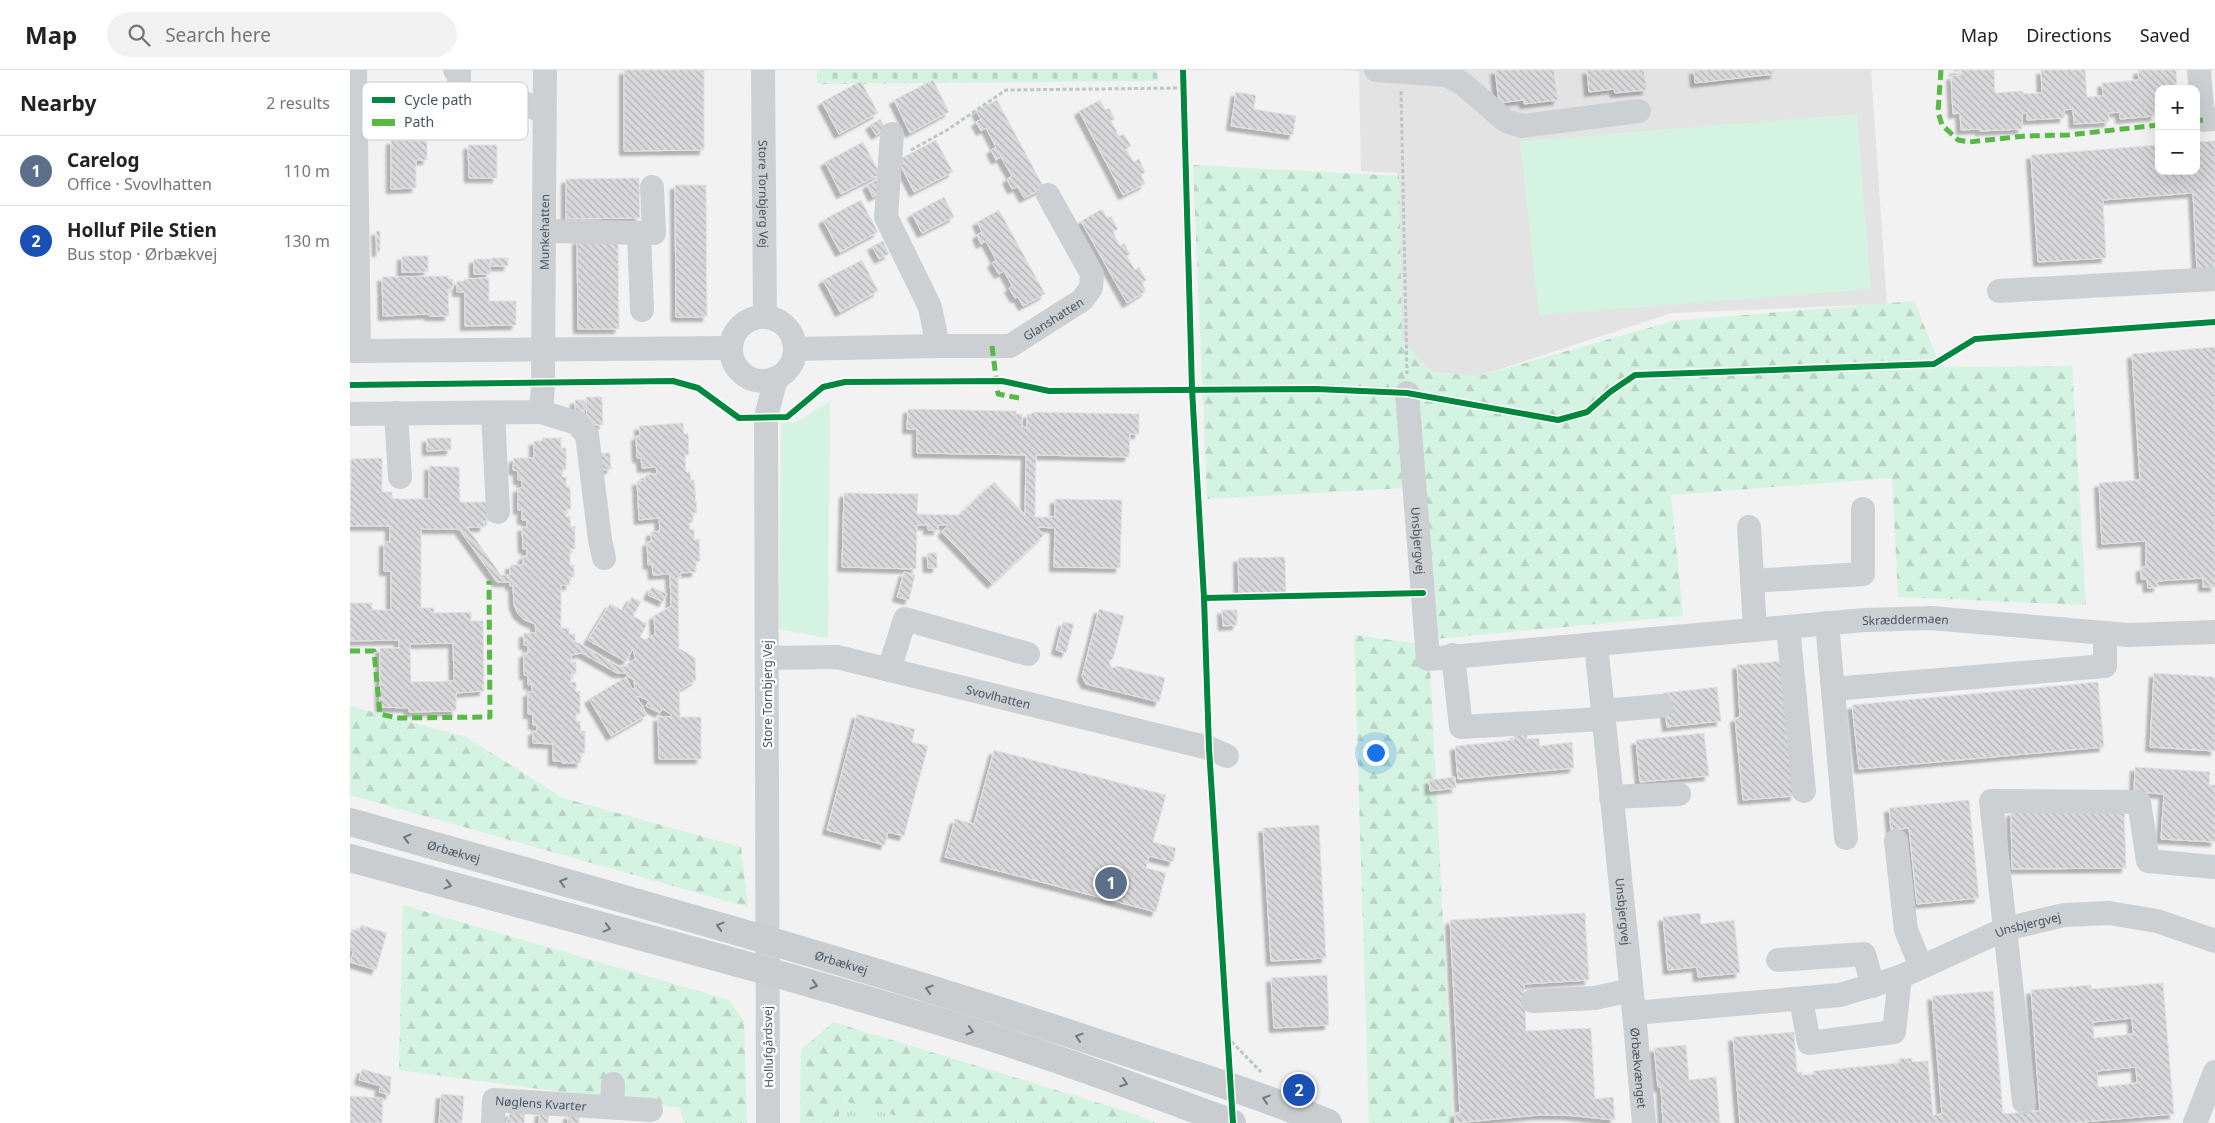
<!DOCTYPE html>
<html lang="en">
<head>
<meta charset="utf-8">
<style>
  body { margin:0; font-family:"Noto Sans",sans-serif; background:#f2f2f2; color:#222 }
  .controls { position:absolute; right:15px; top:15px; display:grid; overflow:hidden; border-radius:10px; box-shadow:0 5px 20px #0002 }
  .controls button { width:45px; height:45px; display:grid; place-items:center; padding:0; border:0; border-bottom:1px solid #e0e0e0; background:#fff; color:#222; font:25px sans-serif }
  .you { position:absolute; left:1025px; top:682px; width:18px; height:18px; margin:-12px; border:4px solid #fff; border-radius:50%; background:#1a73e8; box-shadow:0 0 0 8px #1a73e833 }
  .badge { display:grid; place-items:center; width:32px; height:32px; border-radius:50%; background:#d93025; color:#fff; font-size:16px; font-weight:700 }
  .pin { position:absolute; translate:-50% -50%; border:2px solid #fff; box-shadow:0 1px 5px #0006 }
  .list { margin:0; padding:0; list-style:none }
  h2 { display:flex; justify-content:space-between; align-items:center; height:65px; margin:0; padding:0 20px; font-size:21px }
  h2 small { font-size:16px; font-weight:400; color:#767676 }
  .list li { display:grid; grid-template-columns:32px 1fr auto; gap:15px; align-items:center; box-sizing:border-box; height:70px; padding:0 20px; border-top:1px solid #e0e0e0 }
  .list b { display:block; font-size:19px; white-space:nowrap }
  .list p { margin:0; font-size:16px; white-space:nowrap; color:#767676 }
  .list em { font-size:16px; font-style:normal; color:#767676 }
  .icon { flex:none; width:28px; height:28px; fill:none; stroke:currentColor; stroke-width:2; stroke-linecap:round; stroke-linejoin:round }
  .map { position:relative; flex:none; width:1865px; height:1053px; overflow:hidden }
  header { display:flex; align-items:center; gap:30px; box-sizing:border-box; height:70px; padding:0 25px; background:#fff; border-bottom:1px solid #e0e0e0 }
  header strong { font-size:24px }
  nav { display:flex; gap:28px; margin-inline-start:auto; font-size:18px }
  .search { width:350px; height:45px; background:#f2f2f2; display:flex; align-items:center; gap:12px; box-sizing:border-box; padding:0 18px; border-radius:28px; color:#767676; font-size:19px }
  main { display:flex }
  aside { flex:1; background:#fff }
  .map>svg:first-child { display:block }
  .education { fill:#e3e3e4 }
  .grass { fill:#d5f3e2 }
  .forest { fill:url(#forest-firs) }
  .cemetery { fill:url(#cemetery-stones) }
  .park { fill:url(#park-tufts) }
  .building { fill:url(#building-back-hatch); stroke:#e3e3e4; fill-rule:evenodd; filter:url(#shadow) }
  .lines { fill:none; stroke-linecap:round; stroke-linejoin:round }
  .path { stroke:#bac8c3; stroke-width:3; stroke-dasharray:4 2.5; stroke-linecap:butt }
  .minor { stroke:#cdd0d3; stroke-width:24 }
  .major { stroke:#c9cdd0; stroke-width:28 }
  .quiet { stroke:#58b947; stroke-width:5; stroke-dasharray:10 5; stroke-linecap:butt }
  .cycleway-casing { stroke:#fff; stroke-width:9 }
  .cycleway { stroke:#00873e; stroke-width:6 }
  .oneway { stroke:#6e7882 }
  .labels { text-anchor:middle; dominant-baseline:central; stroke-width:4.5; stroke-linejoin:round; paint-order:stroke }
  .street-label { font-size:12px; fill:#475360; stroke:#fff }
  .key { fill:#fff; stroke:#c8cbcf; stroke-width:1 }
  .key-label { font-size:14px; fill:#475360 }
</style>
</head>
<body>
<header>
<strong>Map</strong>
<div class="search"><svg class="icon" aria-label="search" viewBox="0 0 24 24"><circle cx="10" cy="10" r="6"/><path d="M15 15l6 6"/></svg>Search here</div>
<nav><a>Map</a><a>Directions</a><a>Saved</a></nav>
</header>
<main>
<aside>
<h2>Nearby<small>2 results</small></h2>
<ul class="list">
<li><span class="badge" style="background:#5c6f8a">1</span><div><b>Carelog</b><p>Office · Svovlhatten</p></div><em>110 m</em></li>
<li><span class="badge" style="background:#1a4fb4">2</span><div><b>Holluf Pile Stien</b><p>Bus stop · Ørbækvej</p></div><em>130 m</em></li>
</ul>
</aside>
<div class="map">
<svg width="1865" height="1053" viewBox="0 0 1865 1053">
  <defs>
    <pattern id="forest-firs" width="22" height="20" patternUnits="userSpaceOnUse" patternTransform="scale(1.25)"><rect width="22" height="20" fill="#d5f3e2"/><path d="M5 1l3.5 6h-7zM16 11l3.5 6h-7z" fill="#b8d2c4"/></pattern>
    <pattern id="cemetery-stones" width="16" height="16" patternUnits="userSpaceOnUse" patternTransform="scale(1.25)"><rect width="16" height="16" fill="#d5f3e2"/><path d="M2 7V4a2 2 0 0 1 4 0v3zM10 15v-3a2 2 0 0 1 4 0v3z" fill="#b8d2c4"/></pattern>
    <pattern id="park-tufts" width="24" height="20" patternUnits="userSpaceOnUse" patternTransform="scale(1.25)"><rect width="24" height="20" fill="#d5f3e2"/><path d="M3 7l-1-3M5 7V3M7 7l1-3M15 17l-1-3M17 17v-4M19 17l1-3" fill="none" stroke="#b8d2c4"/></pattern>
    <pattern id="building-back-hatch" width="6" height="6" patternUnits="userSpaceOnUse" patternTransform="scale(1.25)"><rect width="6" height="6" fill="#d9d9dc"/><path d="M-1 5l2 2M0 0l6 6M5-1l2 2" fill="none" stroke="#b2b3b6"/></pattern>
    <filter id="shadow"><feDropShadow dx="-4.5" dy="4.5" stdDeviation="1" flood-color="#0004"/></filter>
  </defs>
  <rect width="100%" height="100%" fill="#f2f2f2"/>
  <polygon class="education" points="990,0 1521,0 1537,234 1322,243 1129,306 1082,302 1052,271 1047,103 1011,101 1009,1"/>
  <g class="grass">
    <polygon points="1507,44 1521,219 1189,245 1170,71"/>
    <polygon points="480,331 478,568 429,559 431,353 446,352"/>
  </g>
  <g class="forest">
    <polygon points="843,95 1049,106 1052,270 1082,302 1129,306 1323,251 1564,231 1591,297 1722,296 1736,535 1548,527 1542,408 1321,425 1333,546 1085,569 1075,417 857,429"/>
    <polygon points="1004,565 1079,575 1103,1053 1019,1053"/>
    <polygon points="0,636 116,667 213,728 391,777 398,837 0,725"/>
    <polygon points="53,835 379,930 394,951 397,1053 334,1053 330,1038 49,1000"/>
    <polygon points="483,952 775,1041 806,1053 572,1053 490,1030 489,1053 450,1053 451,980"/>
  </g>
  <polygon class="cemetery" points="467,0 807,0 808,11 468,14"/>
  <polygon class="park" points="490,1030 572,1053 489,1053"/>
  <g class="building">
    <polygon points="274,0 354,0 354,80 274,81"/>
    <polygon points="1145,0 1204,0 1208,30 1174,34 1174,30 1149,33"/>
    <polygon points="1237,0 1294,0 1297,20 1265,23 1264,19 1239,22"/>
    <polygon points="1344,0 1424,0 1425,4 1345,13"/>
    <polygon points="1604,0 1644,0 1645,23 1673,21 1673,24 1692,23 1691,0 1735,0 1737,27 1753,26 1752,13 1789,10 1788,0 1826,0 1827,19 1809,19 1809,40 1805,40 1805,46 1770,49 1770,42 1759,43 1759,52 1724,54 1723,39 1714,40 1714,48 1677,50 1677,43 1672,43 1672,59 1630,61 1630,59 1611,60 1610,43 1603,44 1601,6 1611,5 1611,1 1604,2"/>
    <polygon points="583,10 599,42 560,63 544,30"/>
    <polygon points="511,11 528,43 489,64 472,32"/>
    <polygon points="886,22 906,25 904,39 946,46 943,65 881,56"/>
    <polygon points="647,30 694,118 674,128 668,117 662,119 657,109 662,106 651,87 646,90 641,80 646,77 636,58 631,61 626,52 631,49 626,41"/>
    <polygon points="750,30 755,40 759,38 765,49 761,51 769,66 774,64 781,76 776,79 784,92 789,89 795,102 791,105 795,114 773,125 729,41"/>
    <polygon points="530,49 536,59 526,65 520,55"/>
    <polygon points="41,70 77,71 77,90 66,90 66,118 41,119"/>
    <polygon points="586,70 603,102 564,122 548,90"/>
    <polygon points="1865,71 1865,201 1847,201 1843,123 1753,130 1756,188 1688,192 1681,85 1809,75 1809,101 1846,101 1846,72"/>
    <polygon points="513,72 530,104 491,124 475,92"/>
    <polygon points="118,75 147,75 147,108 119,108"/>
    <polygon points="289,108 290,148 216,149 216,109"/>
    <polygon points="528,109 534,121 523,127 517,115"/>
    <polygon points="325,115 356,115 357,247 326,247"/>
    <polygon points="594,127 604,147 572,163 562,144"/>
    <polygon points="511,130 528,162 490,182 473,150"/>
    <polygon points="752,139 757,148 761,146 768,159 763,162 770,176 774,173 780,184 777,186 785,200 789,197 796,210 792,213 796,221 777,233 731,151"/>
    <polygon points="649,140 695,224 673,236 668,227 665,228 659,218 662,216 654,201 649,204 642,193 646,190 636,171 631,174 627,165 632,162 627,152"/>
    <polygon points="26,161 30,161 30,182 27,182"/>
    <polygon points="268,169 269,259 228,259 227,170"/>
    <polygon points="533,171 539,184 529,189 522,176"/>
    <rect x="52" y="186" width="26" height="16"/>
    <rect x="141" y="188" width="17" height="8"/>
    <rect x="124" y="189" width="16" height="15"/>
    <polygon points="512,190 528,221 490,242 473,210"/>
    <polygon points="98,206 98,209 103,209 103,219 98,219 99,246 79,246 79,244 33,246 32,207"/>
    <polygon points="139,208 139,231 166,231 166,255 115,256 115,222 107,222 107,211 114,211 114,209"/>
    <polygon points="1865,277 1865,517 1853,517 1853,508 1807,511 1808,517 1798,518 1797,509 1791,509 1791,497 1796,497 1796,471 1752,474 1749,413 1790,410 1782,284"/>
    <polygon points="236,327 252,327 253,355 237,355"/>
    <rect x="225" y="330" width="9" height="14"/>
    <polygon points="558,339 666,341 666,344 672,344 672,357 677,357 677,344 682,344 682,342 789,344 789,364 780,364 779,387 686,385 685,447 705,447 705,429 772,430 770,498 704,497 705,458 687,457 694,465 642,514 592,462 598,455 588,455 588,460 578,460 578,455 567,455 566,499 492,497 494,423 568,424 567,444 609,445 644,412 675,445 676,385 567,383 567,359 557,359"/>
    <path d="M333 353 334 364 338 363 339 385H335L336 402H340L341 410H344L347 443H343V452L339 453 340 460 344 459V470L349 469 350 491 346 492V502L330 503 331 507H328L329 578 345 588 346 610 329 620 330 647H351V689H309L308 647H321V644L312 639 310 643 296 636 299 631 288 626 287 627 297 645 261 666 239 629 276 607 282 619H285L284 610 277 606V603H267L232 583 221 585V592H226V604H221V612H226V622L230 621V644H226V651H230L231 661H235V683H231V693H212V691H203V674L183 673V661H187V655H183V644H178V622H182V614L178 615V605H174V583H178V575H174V563H186L185 554 175 550 168 544 164 535 163 515 160 516V512H147L109 459H71V538H84V543L121 542V551H133L134 621 106 623V641L59 642V638L30 637V578H49V570L0 571V533H22V540H41V501H34V472H40V456H0L1 389 32 388V422H42V428L50 429H79V396L109 397 110 432H140V451H134V457H117L151 505H160V495H173V486H177V479H173L172 457H177V450H172V439L168 440V418H172V410H168V401L163 400 164 388H184V371H192V368H211V378H216V400H212V407H216V417H220L221 439 216 440V447L220 446 221 457 225 456V479H220V495H224V507H219L220 515H211V558H219V564H225V571L268 596H277V594L285 589 284 581 282 580 276 592 238 570 260 534 274 541 282 527 291 532 283 546 297 554 290 567 295 570 305 564 304 546 321 536 320 504 303 505 302 494 298 495 297 472H301V462L310 461 309 448 289 450 287 411H295V405L307 404 306 397 292 398 291 388H287L286 366H290L289 356ZM103 573 104 611 61 612 60 574Z"/>
    <polygon points="77,368 101,368 101,380 77,381"/>
    <polygon points="250,383 260,383 261,399 251,400"/>
    <polygon points="577,483 587,483 587,498 578,498"/>
    <polygon points="935,487 936,524 889,525 888,488"/>
    <polygon points="554,502 565,505 559,530 547,527"/>
    <polygon points="302,517 317,524 313,532 298,525"/>
    <polygon points="749,539 774,546 763,589 758,591 762,598 767,596 815,608 809,632 736,614 732,606"/>
    <polygon points="872,540 887,540 887,555 873,556"/>
    <polygon points="713,552 724,554 716,583 706,580"/>
    <polygon points="1432,591 1445,726 1393,730 1385,648 1390,647 1387,595"/>
    <polygon points="1804,603 1865,607 1865,681 1800,677"/>
    <polygon points="1748,612 1754,677 1509,699 1502,635"/>
    <polygon points="1367,617 1371,651 1317,657 1313,623"/>
    <polygon points="507,644 565,659 562,672 578,676 554,766 538,762 535,775 477,760"/>
    <polygon points="1354,663 1359,706 1290,712 1286,670"/>
    <polygon points="1177,664 1177,669 1189,668 1190,676 1222,672 1224,698 1108,709 1105,676 1164,670 1164,665"/>
    <polygon points="644,680 816,725 803,772 826,778 823,792 799,786 796,798 816,803 806,842 595,787 605,749 624,754"/>
    <polygon points="1785,697 1860,702 1859,715 1865,715 1865,772 1811,769 1814,724 1784,722"/>
    <polygon points="1105,707 1106,718 1080,721 1079,710"/>
    <polygon points="1619,730 1629,828 1567,834 1559,758 1541,760 1539,738"/>
    <polygon points="1774,739 1776,798 1662,799 1661,742"/>
    <polygon points="969,755 976,888 921,891 913,758"/>
    <polygon points="1235,843 1239,910 1174,914 1176,961 1241,958 1245,1029 1263,1027 1265,1050 1216,1045 1188,1045 1105,1053 1105,1043 1110,1043 1100,850"/>
    <polygon points="1350,843 1351,854 1384,850 1390,903 1348,907 1347,897 1318,900 1313,847"/>
    <polygon points="11,855 37,863 26,900 0,892 4,881 0,880 0,865 2,859 9,861"/>
    <polygon points="977,905 979,955 924,958 921,908"/>
    <path d="M1813 913 1824 1044 1721 1053H1390L1383 967 1444 962 1447 1002H1452V1005L1464 1004 1463 1001 1549 993V989L1562 988V992L1578 991 1583 1045 1592 1044 1582 926 1643 921 1653 1044 1690 1041 1681 920 1741 915V919ZM1782 948 1783 964 1744 968 1743 952ZM1786 997 1787 1013 1748 1017 1747 1001Z"/>
    <polygon points="1336,975 1339,1010 1366,1007 1370,1053 1313,1053 1311,1017 1308,1017 1304,978"/>
    <polygon points="12,999 41,1007 40,1025 29,1022 31,1016 9,1010"/>
    <polygon points="91,1024 114,1026 112,1053 89,1053"/>
    <polygon points="0,1026 33,1028 32,1053 0,1053"/>
    <polygon points="175,1042 174,1053 156,1053 160,1043"/>
    <polygon points="190,1042 199,1043 198,1053 189,1053"/>
    <rect x="218" y="1045" width="11" height="8"/>
  </g>
  <g class="lines">
    <g class="path">
      <polyline points="1051,21 1057,304"/>
      <polyline points="561,80 597,60 656,20 834,18"/>
      <polyline points="877,967 911,1002"/>
    </g>
    <g class="minor">
      <polyline points="5,0 9,281"/>
      <polyline points="105,0 109,0 109,35"/>
      <path id="s1" d="M413 0 415 246"/>
      <polyline points="1026,0 1097,5 1113,14 1156,51 1172,56 1289,41"/>
      <polyline points="1849,0 1853,50 1865,49"/>
      <polyline points="0,37 177,34 194,43"/>
      <polyline points="542,64 536,147 580,237 588,276"/>
      <polyline points="194,161 304,163 302,117"/>
      <polyline points="289,163 292,240"/>
      <polyline points="1649,221 1865,209"/>
      <circle cx="413" cy="279" r="32"/>
      <path id="s2" d="M445 279 588 276H660L732 230 741 218 742 204 698 125"/>
      <polyline points="0,281 380,278"/>
      <path id="s3" d="M1057 323 1078 589 1515 550 1581 548 1778 565 1865 562"/>
      <polyline points="191,342 227,353 237,365 250,470 254,488"/>
      <polyline points="46,343 50,407"/>
      <polyline points="143,343 148,442"/>
      <path id="s4" d="M0 344 191 342 193 314 195 0"/>
      <polyline points="1399,457 1405,560"/>
      <polyline points="1402,511 1513,504 1513,439"/>
      <polyline points="1477,553 1496,768"/>
      <polyline points="1438,557 1454,721"/>
      <path id="s5" d="M1246 574 1284 943 1490 925 1550 907 1655 859 1714 845 1759 843 1807 851 1865 871"/>
      <polyline points="1103,585 1111,657 1253,649"/>
      <path id="s6" d="M417 588 487 587 859 678 877 686"/>
      <polyline points="539,600 555,549 678,584"/>
      <polyline points="1483,619 1755,596 1755,563"/>
      <polyline points="1252,641 1311,636"/>
      <polyline points="1261,727 1329,724"/>
      <polyline points="1546,771 1556,860 1571,897"/>
      <polyline points="1428,890 1514,884 1523,916"/>
      <polyline points="1451,929 1459,973 1544,962 1550,907"/>
      <polyline points="1183,931 1245,928 1281,920"/>
      <path id="s7" d="M1284 943 1294 1053"/>
      <polyline points="1674,1032 1641,731 1789,732 1798,791 1865,797"/>
      <polyline points="262,1037 263,1014"/>
      <path id="s8" d="M143 1053 144 1030 301 1040"/>
      <polyline points="418,1053 416,347 426,308"/>
      <polyline points="1845,1053 1865,1002"/>
    </g>
    <g class="major">
      <path id="s9" d="M0 752C244 821 489 887 730 967 813 995 897 1020 978 1053"/>
      <path d="M0 788C208 845 418 898 624 962 711 989 796 1021 882 1053"/>
    </g>
    <g class="quiet">
      <polyline points="1591,0 1588,42 1592,55 1608,70 1619,72 1675,66 1718,65 1809,55"/>
      <polyline points="1846,51 1853,50"/>
      <polyline points="642,276 648,324 669,328"/>
      <polyline points="0,581 24,581 30,644 47,648 140,647 139,511"/>
    </g>
    <defs>
      <g id="cycleway">
        <polyline points="833,0 842,319 854,528 859,678 883,1053"/>
        <polyline points="0,315 323,311 348,318 389,348 437,347 473,317 495,312 652,311 699,321 966,319 1057,323 1208,350 1237,342 1260,322 1285,305 1584,294 1625,269 1865,252"/>
        <polyline points="854,528 1073,523"/>
      </g>
    </defs>
    <use href="#cycleway" class="cycleway-casing"/>
    <use href="#cycleway" class="cycleway"/>
  </g>
  <defs><path id="oneway-chevron" d="M-2-3.5L2.5 0L-2 3.5" fill="none" stroke-width="1.6" stroke-linecap="round" stroke-linejoin="round" transform="scale(1.25)"/></defs>
  <g class="oneway">
    <use href="#oneway-chevron" transform="translate(57 768) rotate(-164)"/>
    <use href="#oneway-chevron" transform="translate(213 812) rotate(-164)"/>
    <use href="#oneway-chevron" transform="translate(98 815) rotate(15)"/>
    <use href="#oneway-chevron" transform="translate(370 856) rotate(-164)"/>
    <use href="#oneway-chevron" transform="translate(257 858) rotate(15)"/>
    <use href="#oneway-chevron" transform="translate(464 915) rotate(16)"/>
    <use href="#oneway-chevron" transform="translate(579 919) rotate(-163)"/>
    <use href="#oneway-chevron" transform="translate(620 961) rotate(17)"/>
    <use href="#oneway-chevron" transform="translate(729 967) rotate(-162)"/>
    <use href="#oneway-chevron" transform="translate(774 1013) rotate(20)"/>
    <use href="#oneway-chevron" transform="translate(916 1029) rotate(-162)"/>
  </g>
  <g class="labels">
    <g class="street-label">
      <text stroke="none"><textPath href="#s1" startOffset="124">Store Tornbjerg Vej</textPath></text>
      <text stroke="none"><textPath href="#s4" startOffset="371">Munkehatten</textPath></text>
      <text stroke="none"><textPath href="#s2" startOffset="266">Glanshatten</textPath></text>
      <text stroke="none"><textPath href="#s3" startOffset="148">Unsbjergvej</textPath></text>
      <text stroke="none"><textPath href="#s3" startOffset="746">Skræddermaen</textPath></text>
      <text transform="translate(417 624) rotate(-90)">Store Tornbjerg Vej</text>
      <text stroke="none"><textPath href="#s6" startOffset="236">Svovlhatten</textPath></text>
      <text stroke="none"><textPath href="#s9" startOffset="108">Ørbækvej</textPath></text>
      <text stroke="none"><textPath href="#s5" startOffset="269">Unsbjergvej</textPath></text>
      <text stroke="none"><textPath href="#s5" startOffset="779">Unsbjergvej</textPath></text>
      <text stroke="none"><textPath href="#s9" startOffset="511">Ørbækvej</textPath></text>
      <text transform="translate(418 977) rotate(-91)">Hollufgårdsvej</text>
      <text stroke="none"><textPath href="#s7" startOffset="55">Ørbækvænget</textPath></text>
      <text stroke="none"><textPath href="#s8" startOffset="70">Nøglens Kvarter</textPath></text>
    </g>
  </g>
  <rect x="12" y="12" width="166" height="58" rx="8" class="key"/>
  <rect x="22" y="27" width="23" height="6" fill="#00873e"/>
  <rect x="22" y="49" width="23" height="7" fill="#58b947"/>
  <g class="key-label">
    <text x="54" y="35">Cycle path</text>
    <text x="54" y="57">Path</text>
  </g>
</svg>
<div class="controls">
<button>+</button>
<button>−</button>
</div>
<div class="you"></div>
<div class="pin badge" style="left:761px;top:813px;background:#5c6f8a">1</div>
<div class="pin badge" style="left:949px;top:1020px;background:#1a4fb4">2</div>
</div>
</main>
</body>
</html>
